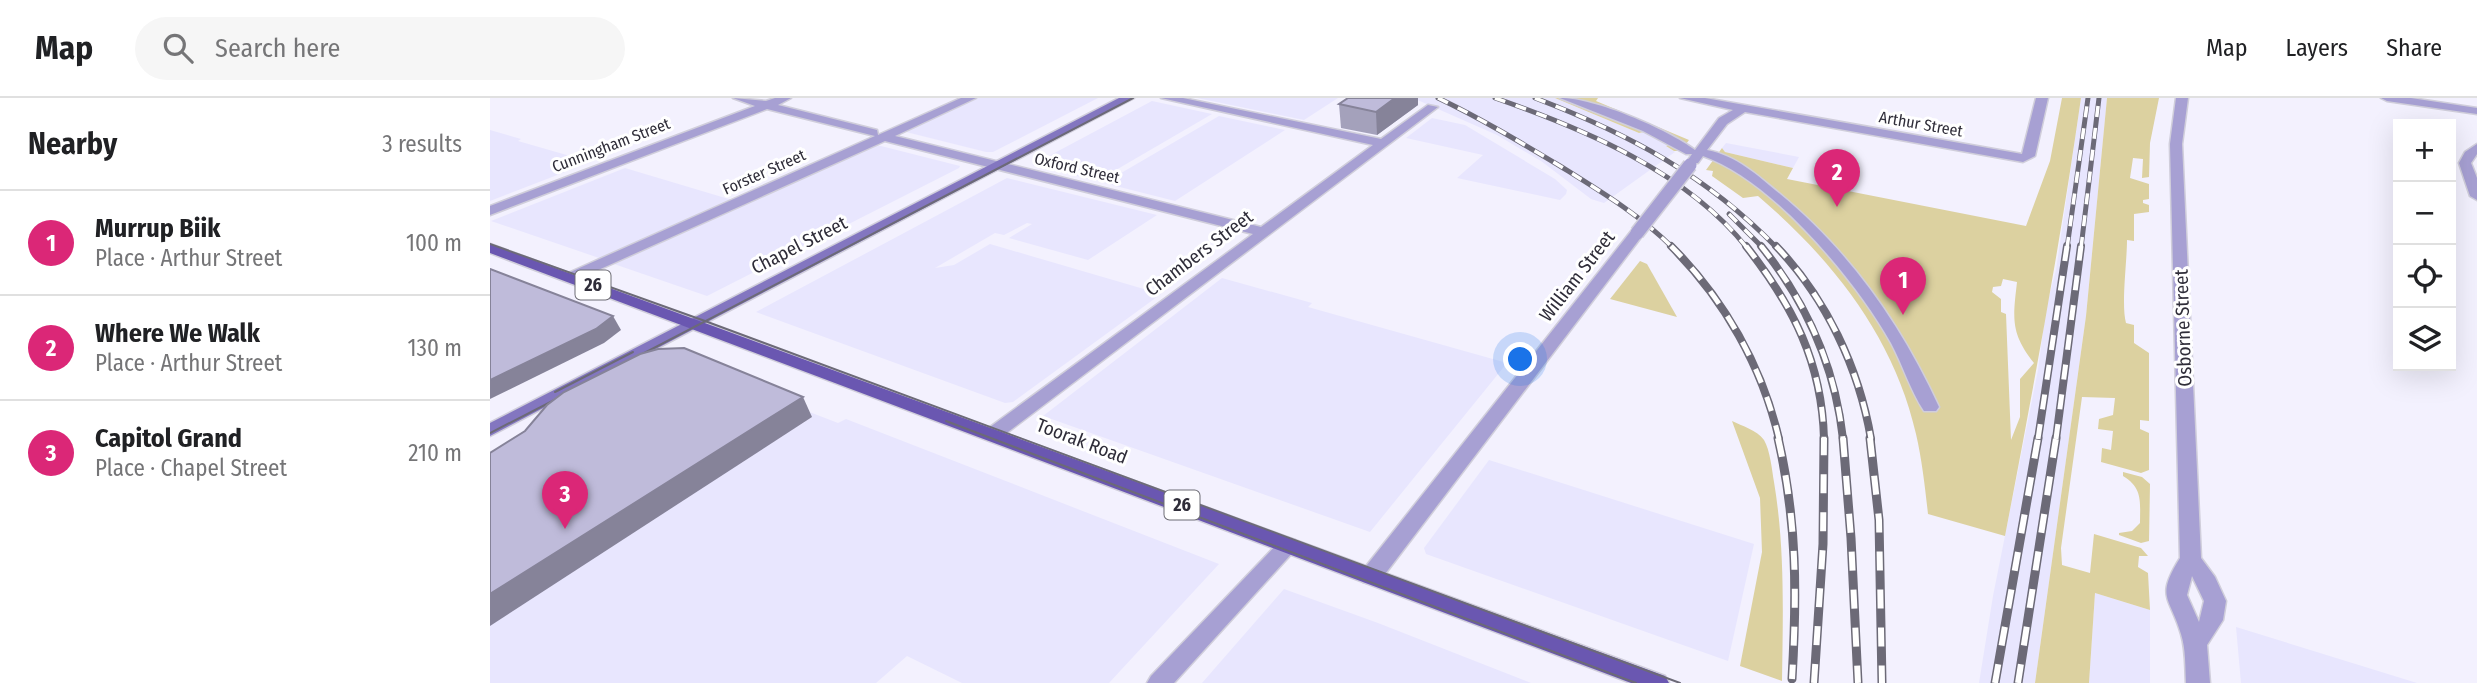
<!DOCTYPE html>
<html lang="en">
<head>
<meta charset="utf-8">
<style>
  body { margin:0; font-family:"Fira Sans Condensed",sans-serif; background:#f6f6f6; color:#202124 }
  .controls { position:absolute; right:21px; top:21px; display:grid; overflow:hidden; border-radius:0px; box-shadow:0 7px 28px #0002 }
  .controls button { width:63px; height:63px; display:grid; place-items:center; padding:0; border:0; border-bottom:2px solid #e0e0e0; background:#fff; color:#202124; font:35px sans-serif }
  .you { position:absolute; left:1031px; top:262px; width:24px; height:24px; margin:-18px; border:5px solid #fff; border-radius:50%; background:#1a73e8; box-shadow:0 0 0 10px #1a73e833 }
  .badge { display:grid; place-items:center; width:46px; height:46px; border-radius:50%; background:#db2777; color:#fff; font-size:23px; font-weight:700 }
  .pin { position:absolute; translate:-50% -58px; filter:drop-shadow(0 2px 4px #0008) }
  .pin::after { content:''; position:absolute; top:37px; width:24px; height:21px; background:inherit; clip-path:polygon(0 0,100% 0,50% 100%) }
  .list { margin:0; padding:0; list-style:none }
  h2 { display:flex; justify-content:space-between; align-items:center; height:91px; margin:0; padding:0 28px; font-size:30px }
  h2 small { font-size:23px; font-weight:400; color:#757577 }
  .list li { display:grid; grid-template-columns:46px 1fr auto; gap:21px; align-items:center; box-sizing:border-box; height:105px; padding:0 28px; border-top:2px solid #e0e0e0 }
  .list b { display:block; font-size:26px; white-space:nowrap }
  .list p { margin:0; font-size:23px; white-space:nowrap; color:#757577 }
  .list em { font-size:23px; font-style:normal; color:#757577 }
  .icon { flex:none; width:38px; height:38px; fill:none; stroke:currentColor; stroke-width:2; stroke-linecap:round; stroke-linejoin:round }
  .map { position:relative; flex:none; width:1987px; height:585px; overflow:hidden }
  header { display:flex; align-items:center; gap:42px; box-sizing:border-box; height:98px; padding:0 35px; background:#fff; border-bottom:2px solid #e0e0e0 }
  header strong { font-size:33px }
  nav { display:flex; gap:38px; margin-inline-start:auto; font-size:24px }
  .search { width:490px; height:63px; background:#f6f6f6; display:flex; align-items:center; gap:18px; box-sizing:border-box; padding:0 24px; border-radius:38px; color:#757577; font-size:26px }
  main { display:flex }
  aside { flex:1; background:#fff }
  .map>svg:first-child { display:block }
  .built { fill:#e8e6fe }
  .green { fill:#dcd1a0; fill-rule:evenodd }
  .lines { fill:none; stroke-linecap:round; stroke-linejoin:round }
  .street-casing { stroke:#d0cedb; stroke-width:3 }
  .secondary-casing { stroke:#d0cedb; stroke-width:3 }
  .primary-casing { stroke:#d0cedb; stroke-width:3 }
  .street { fill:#a7a0d3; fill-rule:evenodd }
  .secondary { fill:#8376c0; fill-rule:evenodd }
  .primary { fill:#6a57b1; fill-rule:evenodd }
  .tram { stroke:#6c6a77; stroke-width:2 }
  .rail-far2-casing { stroke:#6c6a77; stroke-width:5 }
  .rail-far1-casing { stroke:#6c6a77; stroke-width:8 }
  .rail-casing { stroke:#6c6a77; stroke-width:9 }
  .rail-far2 { stroke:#fff; stroke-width:3.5; stroke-dasharray:11; stroke-linecap:butt }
  .rail-far1 { stroke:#fff; stroke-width:5; stroke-dasharray:15; stroke-linecap:butt }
  .rail { stroke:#fff; stroke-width:6; stroke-dasharray:19; stroke-linecap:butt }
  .street-bridge-casing { stroke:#d0cedb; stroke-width:16; stroke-linecap:butt }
  .street-bridge { stroke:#a7a0d3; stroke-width:13 }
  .wall { fill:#a4a1bb }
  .shaded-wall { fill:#868399 }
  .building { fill:#bfbbda; stroke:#868399; stroke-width:2 }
  .labels { text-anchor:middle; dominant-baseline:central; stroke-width:6; stroke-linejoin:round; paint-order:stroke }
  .far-street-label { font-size:16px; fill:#2f2d39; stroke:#fff }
  .shield { fill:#fff; stroke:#6d6c74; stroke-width:2 }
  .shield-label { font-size:18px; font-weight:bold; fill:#2f2d39 }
  .street-label { font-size:19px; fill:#2f2d39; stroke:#fff }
</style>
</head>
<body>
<header>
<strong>Map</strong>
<div class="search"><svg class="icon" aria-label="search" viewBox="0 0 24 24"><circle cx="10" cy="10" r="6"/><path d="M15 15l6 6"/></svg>Search here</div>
<nav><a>Map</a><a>Layers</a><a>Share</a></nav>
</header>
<main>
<aside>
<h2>Nearby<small>3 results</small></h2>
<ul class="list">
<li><span class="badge">1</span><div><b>Murrup Biik</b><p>Place · Arthur Street</p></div><em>100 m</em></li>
<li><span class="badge">2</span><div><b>Where We Walk</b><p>Place · Arthur Street</p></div><em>130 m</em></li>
<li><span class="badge">3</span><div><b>Capitol Grand</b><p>Place · Chapel Street</p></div><em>210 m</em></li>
</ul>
</aside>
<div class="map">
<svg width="1987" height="585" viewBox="0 0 1987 585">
  <rect width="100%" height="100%" fill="#f3f1fe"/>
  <g class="built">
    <polygon points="486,0 608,0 503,54 496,54 412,33"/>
    <polygon points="707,0 848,0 814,22"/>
    <polygon points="923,0 1065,0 1149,35 1158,33 1184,46 1176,48 1185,54 1114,105 1101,101 1051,63 1007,37"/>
    <polygon points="1591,0 1617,0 1596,218 1545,585 1489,585 1503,498 1548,272 1556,210 1566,172"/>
    <polygon points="662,3 722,16 607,83 542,67"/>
    <polygon points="729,18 795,32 685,103 614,85"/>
    <polygon points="942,20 975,27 1065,81 1077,92 1076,96 1070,102 967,80 993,57 916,40"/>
    <polygon points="0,32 31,41 28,43 101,64 0,103"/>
    <polygon points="1236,45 1309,59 1303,70 1235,54 1232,50"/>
    <polygon points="387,47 470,68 469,70 217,198 124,166"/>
    <polygon points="135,70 242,102 112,161 1,123"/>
    <polygon points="517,80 667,117 598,162 519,140 542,126 537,125 514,137 505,135 445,170 464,167 500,146 671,196 523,304 515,305 266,214"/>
    <polygon points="732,180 822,205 818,209 1017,265 880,434 553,318"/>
    <polygon points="205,270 348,325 356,321 729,466 619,585 472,585 417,558 386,585 0,585 0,383"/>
    <polygon points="999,362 1264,446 1238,563 936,456 934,450"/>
    <polygon points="794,491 888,525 1041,585 712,585"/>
    <polygon points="1605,495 1660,512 1660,585 1599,585"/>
    <polygon points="1746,529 1927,585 1751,585"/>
  </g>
  <g class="green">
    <polygon points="1065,0 1108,0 1106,3 1199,42 1191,53 1184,53 1176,48 1182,46 1158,33 1149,35"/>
    <path d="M1572 0H1591C1570 147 1543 292 1515 438L1438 416C1435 389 1432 362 1426 336 1404 239 1342 161 1268 98L1253 100 1222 78 1223 73 1216 72 1232 50 1235 54 1303 70 1297 81 1536 128 1560 63ZM1513 181 1527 184C1523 220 1520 235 1544 265L1530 281V319L1521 342 1516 216 1511 214V201L1502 194 1503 189 1511 188Z"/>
    <path d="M1617 0H1669L1660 45 1659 79 1652 80 1653 61 1643 60 1640 80 1659 86V101L1653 102V105L1659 107V114L1644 116V143L1637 142C1637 164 1631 207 1636 225L1644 227V245L1659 255V323L1650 322V331L1659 335V372L1651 375 1611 364 1612 350 1621 352 1623 333 1608 331 1609 321 1623 317 1625 300 1592 299 1571 450 1572 467 1600 475 1604 436 1651 450 1658 458H1649L1648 469 1658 475 1660 512 1605 495 1599 585H1545L1596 218Z"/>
    <polygon points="1150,163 1157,166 1187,219 1120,201"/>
    <path d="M1242 323C1252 328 1267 332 1274 342 1280 352 1282 372 1284 384 1295 450 1293 515 1292 583L1250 568 1272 454 1270 400Z"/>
    <path d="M1633 374 1652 379 1660 386 1659 443 1651 445 1629 437V435L1642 433 1650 425C1650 404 1653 390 1633 378Z"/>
  </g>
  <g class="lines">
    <defs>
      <g id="street">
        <polygon points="243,0 276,3 285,0 301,0 288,7 387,32 388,37 471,0 486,0 405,38 771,129 883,47 671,0 693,0 891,41 938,7 948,9 510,340 496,340 494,336 496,332 763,136 395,43 86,182 76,182 73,179 76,176 385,38 277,11 0,117 0,108 265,8"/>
        <path d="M1070 0C1105 0 1177 31 1205 52L1229 20 1243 12 1190 0H1215L1532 56 1546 0H1558L1545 58 1533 64 1255 14 1237 26 1217 52C1247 58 1267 77 1290 96 1361 155 1410 225 1449 309L1446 313H1434C1420 292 1413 267 1401 245 1366 182 1282 82 1213 58L1208 65H1200L1198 62 1202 56H1196L1153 33Z"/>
        <path d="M1686 0H1698L1692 46 1711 460 1725 479 1736 503 1733 522 1717 547 1720 585H1696C1695 568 1696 552 1691 536 1680 498 1665 500 1690 460L1680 46ZM1702 478 1714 503 1709 524 1697 497Z"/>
        <polygon points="1891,0 1921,0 1987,10 1987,16 1897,3"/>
        <polygon points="1987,46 1987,56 1981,65 1987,80 1987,102 1980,98 1969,65 1975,54"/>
        <polygon points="1147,131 1152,132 1152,138 889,484 881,486 873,484 870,478 873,472 1142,132"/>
        <polygon points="798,440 805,442 808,447 805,452 684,585 657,585 661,578 791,442"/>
      </g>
      <polygon id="secondary" points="629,0 644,0 0,338 0,325"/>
      <polygon id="primary" points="0,146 1175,578 1179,585 1141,585 0,155"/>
    </defs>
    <use href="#street" class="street-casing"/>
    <use href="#secondary" class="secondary-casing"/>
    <use href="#primary" class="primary-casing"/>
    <use href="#street" class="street"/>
    <use href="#secondary" class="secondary"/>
    <use href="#primary" class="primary"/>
    <g class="tram">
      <polyline points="0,146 215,223 1190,585"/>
      <polyline points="137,264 643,0"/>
      <polyline points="65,294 143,254"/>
      <polyline points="456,323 1146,585"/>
      <polyline points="0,335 78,295"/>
    </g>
    <defs>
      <g id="rail-far2">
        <path d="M948 0C990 20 1030 44 1070 68 1110 93 1150 117 1183 150"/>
        <path d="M1005 0C1094 31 1197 74 1257 150"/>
        <path d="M1045 0C1139 36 1216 77 1287 150"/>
        <polyline points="1239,116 1273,150"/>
        <polyline points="1577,150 1598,0"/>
        <polyline points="1591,150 1609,0"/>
      </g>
      <g id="rail-far1">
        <path d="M1181 148C1234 201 1272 268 1289 341"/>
        <path d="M1256 148C1303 208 1332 264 1334 341"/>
        <path d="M1271 148C1317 205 1345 268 1353 341"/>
        <path d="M1286 148C1336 200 1369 270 1381 341"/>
        <polyline points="1548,341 1577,148"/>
        <polyline points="1566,341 1591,148"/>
      </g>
      <g id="rail">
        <path d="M1288 340C1307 423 1307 496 1302 581"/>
        <polyline points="1353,340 1361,440 1368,585"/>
        <polyline points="1380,340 1389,422 1392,585"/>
        <polyline points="1324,585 1333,446 1334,340"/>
        <polyline points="1505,585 1548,340"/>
        <polyline points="1528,585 1566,340"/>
      </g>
    </defs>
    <use href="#rail-far2" class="rail-far2-casing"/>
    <use href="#rail-far1" class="rail-far1-casing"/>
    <use href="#rail" class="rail-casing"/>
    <use href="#rail-far2" class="rail-far2"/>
    <use href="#rail-far1" class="rail-far1"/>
    <use href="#rail" class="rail"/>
    <defs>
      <polyline id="street-bridge" points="1147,135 1200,67"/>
    </defs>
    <use href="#street-bridge" class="street-bridge-casing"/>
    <use href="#street-bridge" class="street-bridge"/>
  </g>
  <polygon class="wall" points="849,6 928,7 887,37 851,30"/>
  <g class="shaded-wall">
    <polygon points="905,0 928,0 928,7 887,37 886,14"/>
    <polygon points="123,218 131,232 114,245 0,301 0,282"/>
    <polygon points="313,299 322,319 0,528 0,496"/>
  </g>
  <g class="building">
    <polygon points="858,0 905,0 886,14 849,6"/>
    <polygon points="0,171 123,218 106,231 0,282"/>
    <polygon points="194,250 313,299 0,496 0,355 35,333 57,307 74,294 150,256 168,251"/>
  </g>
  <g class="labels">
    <g class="far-street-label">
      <text transform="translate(1431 26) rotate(10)">Arthur Street</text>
      <text transform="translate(121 47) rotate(-21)">Cunningham Street</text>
      <text transform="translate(587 70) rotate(13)">Oxford Street</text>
      <text transform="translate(274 74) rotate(-24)">Forster Street</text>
    </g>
    <g class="shield">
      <rect x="85.5" y="172.5" width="35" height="29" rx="5"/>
      <rect x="674.5" y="392.5" width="35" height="29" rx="5"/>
    </g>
    <g class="shield-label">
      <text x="103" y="187">26</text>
      <text x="692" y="407">26</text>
    </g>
    <g class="street-label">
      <text transform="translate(309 147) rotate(-27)">Chapel Street</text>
      <text transform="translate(709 155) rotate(-37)">Chambers Street</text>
      <text transform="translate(1087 178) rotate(-52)">William Street</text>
      <text transform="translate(1693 230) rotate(-92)">Osborne Street</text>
      <text transform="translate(592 343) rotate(21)">Toorak Road</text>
    </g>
  </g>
</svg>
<div class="controls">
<button>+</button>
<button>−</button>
<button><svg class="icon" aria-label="locate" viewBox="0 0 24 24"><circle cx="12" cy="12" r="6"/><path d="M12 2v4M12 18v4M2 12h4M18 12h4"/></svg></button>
<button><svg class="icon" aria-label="layers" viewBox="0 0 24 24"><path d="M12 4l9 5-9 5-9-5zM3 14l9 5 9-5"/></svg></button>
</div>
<div class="you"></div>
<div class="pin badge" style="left:1413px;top:217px">1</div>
<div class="pin badge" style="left:1347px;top:109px">2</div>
<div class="pin badge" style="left:75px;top:431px">3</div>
</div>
</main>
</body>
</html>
